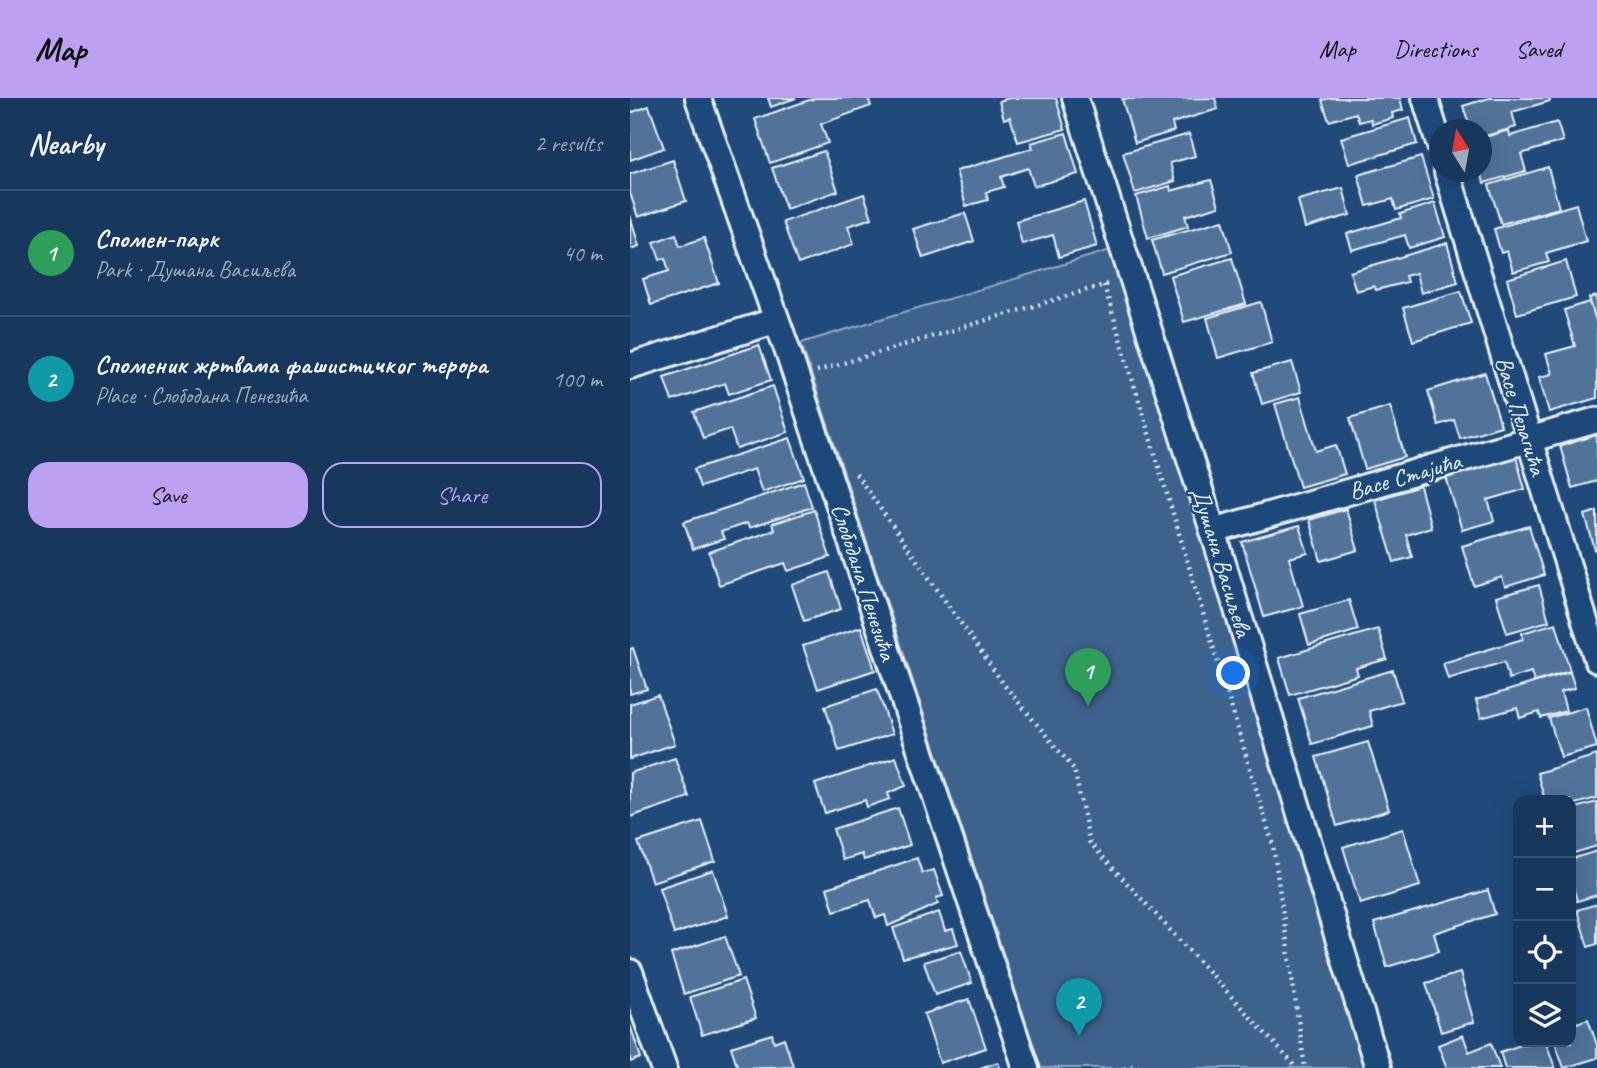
<!DOCTYPE html>
<html lang="en">
<head>
<meta charset="utf-8">
<style>
  body { margin:0; font-family:Caveat,sans-serif; background:#203f62; color:#f1f3f6 }
  .controls { position:absolute; right:21px; bottom:21px; display:grid; overflow:hidden; border-radius:14px; box-shadow:0 7px 28px #0002 }
  .controls button { width:63px; height:63px; display:grid; place-items:center; padding:0; border:0; border-bottom:2px solid #365272; background:#17385c; color:#f1f3f6; font:35px sans-serif }
  .compass { position:absolute; left:799px; top:21px; width:63px; height:63px; border-radius:50%; background:#17385c; box-shadow:0 7px 28px #0002; rotate:349deg }
  .you { position:absolute; left:604px; top:576px; width:24px; height:24px; margin:-18px; border:5px solid #fff; border-radius:50%; background:#1a73e8; box-shadow:0 0 0 10px #1a73e833 }
  .badge { display:grid; place-items:center; width:46px; height:46px; border-radius:50%; background:#bca0f2; color:#fff; font-size:23px; font-weight:700 }
  .pin { position:absolute; translate:-50% -58px; filter:drop-shadow(0 2px 4px #0008) }
  .pin::after { content:''; position:absolute; top:37px; width:24px; height:21px; background:inherit; clip-path:polygon(0 0,100% 0,50% 100%) }
  .list { margin:0; padding:0; list-style:none }
  h2 { display:flex; justify-content:space-between; align-items:center; height:91px; margin:0; padding:0 28px; font-size:30px }
  h2 small { font-size:23px; font-weight:400; color:#9eacbb }
  .list li { display:grid; grid-template-columns:46px 1fr auto; gap:21px; align-items:center; box-sizing:border-box; height:126px; padding:0 28px; border-top:2px solid #365272 }
  .list b { display:block; font-size:26px; white-space:nowrap }
  .list p { margin:0; font-size:23px; white-space:nowrap; color:#9eacbb }
  .list em { font-size:23px; font-style:normal; color:#9eacbb }
  .actions { display:flex; gap:14px; padding:21px 28px }
  .actions a { flex:1; padding:16px 0; border:2px solid #bca0f2; border-radius:21px; text-align:center; font-size:24px; color:#bca0f2 }
  .actions .main { background:#bca0f2; color:#111 }
  .icon { flex:none; width:38px; height:38px; fill:none; stroke:currentColor; stroke-width:2; stroke-linecap:round; stroke-linejoin:round }
  .map { position:relative; flex:none; width:967px; height:970px; overflow:hidden }
  header { display:flex; align-items:center; gap:42px; box-sizing:border-box; height:98px; padding:0 35px; background:#bca0f2; color:#111 }
  header strong { font-size:33px }
  nav { display:flex; gap:38px; margin-inline-start:auto; font-size:24px }
  main { display:flex }
  aside { flex:1; background:#17385c }
  .map>svg:first-child { display:block }
  .green { fill:#3c628c; stroke:#92aac2; stroke-width:2 }
  .building { fill:#517399; stroke:#e8f1f8; stroke-width:2 }
  .lines { fill:none; stroke-linecap:round; stroke-linejoin:round }
  .minor-casing { stroke:#e8f1f8; stroke-width:30 }
  .path { stroke:#e8f1f8; stroke-width:4.5; stroke-dasharray:2 5; stroke-linecap:butt }
  .minor { stroke:#1f4a7a; stroke-width:24 }
  .labels { text-anchor:middle; dominant-baseline:central; stroke-width:5; stroke-linejoin:round; paint-order:stroke }
  .street-label { font-size:24px; fill:#e8f1f8; stroke:#1f4a7a }
</style>
</head>
<body>
<header>
<strong>Map</strong>
<nav><a>Map</a><a>Directions</a><a>Saved</a></nav>
</header>
<main>
<aside>
<h2>Nearby<small>2 results</small></h2>
<ul class="list">
<li><span class="badge" style="background:#2e9e5b">1</span><div><b>Спомен-парк</b><p>Park · Душана Васиљева</p></div><em>40 m</em></li>
<li><span class="badge" style="background:#0f9aa8">2</span><div><b>Споменик жртвама фашистичког терора</b><p>Place · Слободана Пенезића</p></div><em>100 m</em></li>
</ul>
<div class="actions"><a class="main">Save</a><a>Share</a></div>
</aside>
<div class="map">
<svg width="967" height="970" viewBox="0 0 967 970">
  <rect width="100%" height="100%" fill="#1f4a7a"/>
  <filter id="ink" filterUnits="userSpaceOnUse"><feTurbulence type="fractalNoise" baseFrequency=".0143" numOctaves="2"/><feDisplacementMap in="SourceGraphic" scale="14" xChannelSelector="R" yChannelSelector="G"/><feConvolveMatrix kernelMatrix="1 2 1 2 8 2 1 2 1" color-interpolation-filters="sRGB"/></filter>
  <g filter="url(#ink)">
    <polygon class="green" points="484,151 735,970 411,970 171,245"/>
    <g class="building">
      <polygon points="138,0 166,0 141,9"/>
      <polygon points="185,0 238,0 241,8 191,26 198,45 140,65 125,21"/>
      <polygon points="379,0 426,0 435,31 388,44 380,19 374,21 369,3"/>
      <polygon points="585,0 588,11 542,25 544,33 505,45 492,1"/>
      <polygon points="700,0 770,0 773,12 762,15 763,20 742,26 741,21 729,24 726,15 699,23 692,2"/>
      <polygon points="859,0 919,0 920,3 882,14 886,29 852,39 852,32 841,32 833,8"/>
      <polygon points="19,8 34,50 0,62 0,15"/>
      <polygon points="780,20 787,46 719,66 711,40"/>
      <polygon points="927,24 933,43 891,56 896,73 854,85 851,74 852,40 879,32 880,38"/>
      <polygon points="436,35 448,76 404,88 398,70 371,79 374,89 356,94 358,102 336,108 326,73 403,50 401,45"/>
      <polygon points="559,36 565,58 540,65 545,83 505,95 493,55"/>
      <polygon points="194,53 208,93 156,111 142,70"/>
      <polygon points="791,59 804,101 766,112 763,101 737,108 728,77"/>
      <polygon points="43,62 56,103 8,119 0,95 0,76"/>
      <polygon points="918,69 929,110 871,126 859,87"/>
      <polygon points="581,82 589,108 555,118 558,128 518,140 506,98 540,88 541,93"/>
      <polygon points="713,90 720,117 675,130 668,102"/>
      <polygon points="234,96 242,120 218,128 224,146 168,166 153,124"/>
      <polygon points="454,103 467,148 429,159 423,137 392,146 386,123"/>
      <polygon points="805,105 815,139 779,150 775,137 722,152 717,136 771,120 770,116"/>
      <polygon points="946,106 956,143 916,155 919,164 883,174 877,153 871,155 864,131"/>
      <polygon points="335,115 344,143 293,160 283,131"/>
      <polygon points="0,117 9,148 0,151"/>
      <polygon points="593,122 602,154 532,175 522,142"/>
      <polygon points="46,136 50,148 74,140 89,185 21,207 13,181 39,173 35,160 30,162 24,144"/>
      <polygon points="817,145 828,184 791,195 786,175 775,178 777,184 746,192 744,188 726,193 720,174"/>
      <polygon points="602,160 616,206 554,224 540,178"/>
      <polygon points="936,163 946,199 887,216 877,181"/>
      <polygon points="831,193 841,225 783,243 773,210"/>
      <polygon points="967,198 967,226 959,200"/>
      <polygon points="631,204 642,244 588,260 577,220"/>
      <polygon points="960,204 967,226 967,300 919,314 909,279 922,276 916,256 945,248 934,212"/>
      <polygon points="129,247 141,282 99,296 95,285 42,303 34,279"/>
      <polygon points="662,264 671,294 632,306 623,275"/>
      <polygon points="855,275 871,328 830,340 824,322 808,327 798,293"/>
      <polygon points="143,288 158,334 107,351 100,331 73,340 64,314"/>
      <polygon points="670,299 686,353 706,347 715,376 670,389 645,306"/>
      <polygon points="760,308 775,359 735,371 720,320"/>
      <polygon points="967,337 967,383 942,390 930,348"/>
      <polygon points="160,340 174,380 132,394 124,371 70,389 64,371"/>
      <polygon points="886,359 895,391 858,402 864,423 832,432 816,379"/>
      <polygon points="174,384 182,409 119,430 117,425 91,434 94,441 63,451 54,424"/>
      <polygon points="790,388 801,429 776,437 782,459 764,464 745,402"/>
      <polygon points="716,411 728,452 691,463 679,422"/>
      <polygon points="184,412 200,459 158,473 155,465 89,487 79,454 144,432 142,426"/>
      <polygon points="967,413 967,451 965,452 955,417"/>
      <polygon points="669,428 678,455 659,460 673,508 634,519 612,444"/>
      <polygon points="899,428 914,477 875,489 872,479 844,488 832,448"/>
      <polygon points="199,474 211,511 174,523 162,487"/>
      <polygon points="909,487 919,523 877,535 866,499"/>
      <polygon points="719,502 728,532 679,547 670,516"/>
      <polygon points="926,525 940,573 904,584 901,574 879,581 874,564 818,581 813,565 893,541 892,535"/>
      <polygon points="231,529 245,572 188,591 173,548"/>
      <polygon points="748,531 757,561 726,570 728,577 660,597 649,560"/>
      <polygon points="3,550 17,591 0,596 0,551"/>
      <polygon points="763,572 772,603 739,613 743,628 682,646 668,600"/>
      <polygon points="940,574 945,590 931,594 936,613 911,620 909,614 890,620 887,610 851,620 846,602"/>
      <polygon points="247,591 262,636 209,653 195,608"/>
      <polygon points="28,597 45,646 0,661 0,606"/>
      <polygon points="956,609 967,649 931,659 919,620"/>
      <polygon points="738,644 759,712 707,728 686,659"/>
      <polygon points="967,657 967,700 941,707 941,702 915,702 907,675"/>
      <polygon points="266,659 276,688 258,695 260,701 237,709 235,702 195,715 185,686"/>
      <polygon points="45,660 59,699 0,719 0,675"/>
      <polygon points="967,704 967,748 941,756 941,711"/>
      <polygon points="268,710 280,747 234,762 232,756 213,762 203,731"/>
      <polygon points="72,723 85,763 22,784 8,744"/>
      <polygon points="773,731 790,788 730,806 713,749"/>
      <polygon points="967,753 967,797 947,803 941,782 941,761"/>
      <polygon points="287,760 292,775 304,772 313,798 306,800 308,806 258,828 255,817 246,820 240,802 204,813 197,790"/>
      <polygon points="83,772 98,818 44,836 29,790"/>
      <polygon points="858,792 865,816 804,835 809,853 757,869 744,825"/>
      <polygon points="967,806 967,846 958,849 947,812"/>
      <polygon points="309,814 315,833 323,831 328,846 273,860 263,830"/>
      <polygon points="95,838 109,878 54,896 41,856"/>
      <polygon points="331,853 342,885 305,897 294,864"/>
      <polygon points="830,875 844,924 811,934 796,885"/>
      <polygon points="113,882 126,920 72,937 60,899"/>
      <polygon points="339,901 356,950 310,965 294,916"/>
      <polygon points="958,921 967,947 967,960 934,970 925,944 941,944 941,927"/>
      <polygon points="0,927 11,960 0,964"/>
      <polygon points="142,936 144,944 154,940 163,968 108,970 101,949"/>
      <polygon points="833,937 839,954 861,945 870,970 817,970 808,947"/>
      <polygon points="900,944 916,944 925,970 875,970 870,954"/>
      <polygon points="368,964 370,970 350,970"/>
    </g>
    <g class="lines">
      <defs>
        <g id="minor">
          <polyline points="68,0 157,251 396,970"/>
          <polyline points="445,0 583,433 748,970"/>
          <polyline points="795,0 810,48"/>
          <polyline points="817,74 967,562"/>
          <polyline points="0,268 145,223"/>
          <polyline points="583,433 967,322"/>
          <polyline points="0,874 34,970"/>
        </g>
      </defs>
      <use href="#minor" class="minor-casing"/>
      <g class="path">
        <polyline points="474,187 643,747 675,970"/>
        <polyline points="187,273 477,186"/>
        <polyline points="226,376 375,588 444,671 460,745 667,970"/>
        <polyline points="494,970 504,967 510,970"/>
      </g>
      <use href="#minor" class="minor"/>
    </g>
  </g>
  <g class="labels">
    <g class="street-label">
      <text transform="translate(891 318) rotate(73)">Васе Пелагића</text>
      <text transform="translate(775 378) rotate(-16)">Васе Стајића</text>
      <text transform="translate(592 464) rotate(73)">Душана Васиљева</text>
      <text transform="translate(234 484) rotate(72)">Слободана Пенезића</text>
    </g>
  </g>
</svg>
<div class="controls">
<button>+</button>
<button>−</button>
<button><svg class="icon" aria-label="locate" viewBox="0 0 24 24"><circle cx="12" cy="12" r="6"/><path d="M12 2v4M12 18v4M2 12h4M18 12h4"/></svg></button>
<button><svg class="icon" aria-label="layers" viewBox="0 0 24 24"><path d="M12 4l9 5-9 5-9-5zM3 14l9 5 9-5"/></svg></button>
</div>
<svg class="compass" viewBox="-18 -18 36 36"><path d="M0-13l5 13h-10z" fill="#e53935"/><path d="M0 13l5-13h-10z" fill="#9eacbb"/></svg>
<div class="you"></div>
<div class="pin badge" style="left:458px;top:608px;background:#2e9e5b">1</div>
<div class="pin badge" style="left:449px;top:938px;background:#0f9aa8">2</div>
</div>
</main>
</body>
</html>
